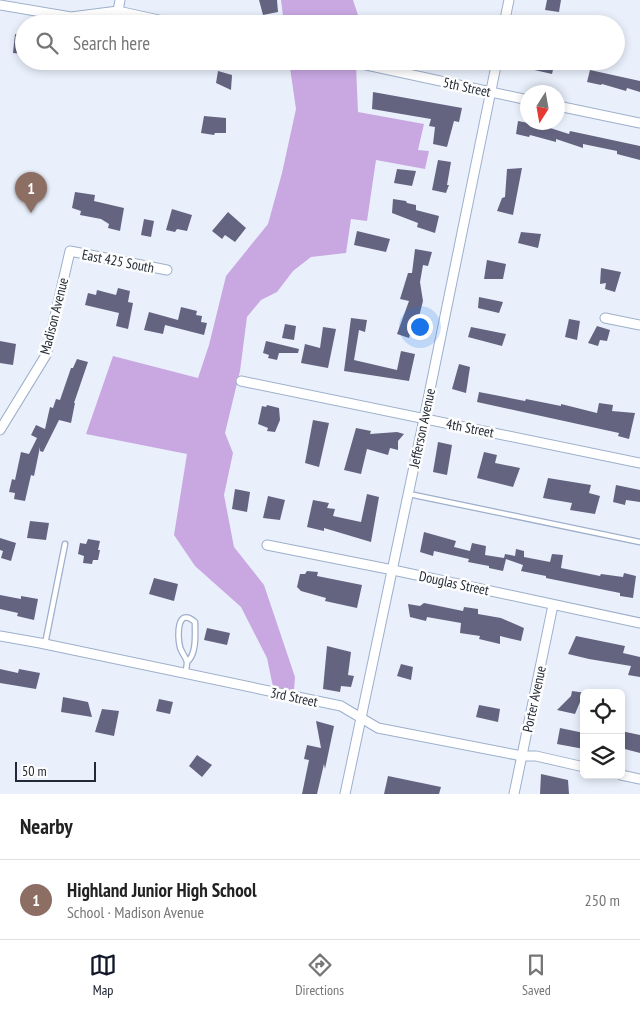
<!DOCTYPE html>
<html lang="en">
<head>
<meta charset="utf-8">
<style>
  body { margin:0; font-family:"PT Sans Narrow",sans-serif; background:#f6f6f6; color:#222 }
  .controls { position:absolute; right:15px; bottom:15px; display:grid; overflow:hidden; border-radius:8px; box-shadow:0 2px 8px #0003 }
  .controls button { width:45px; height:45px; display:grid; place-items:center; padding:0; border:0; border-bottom:1px solid #e0e0e0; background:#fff; color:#222; font:25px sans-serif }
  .compass { position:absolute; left:520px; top:85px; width:45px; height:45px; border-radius:50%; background:#fff; box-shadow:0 2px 8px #0003; rotate:191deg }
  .scale { position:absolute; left:15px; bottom:12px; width:81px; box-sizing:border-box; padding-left:5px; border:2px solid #232a35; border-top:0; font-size:14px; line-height:18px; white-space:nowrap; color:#232a35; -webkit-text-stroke:4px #fdfdfd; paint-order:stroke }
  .you { position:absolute; left:419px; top:326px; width:18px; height:18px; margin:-12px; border:4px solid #fff; border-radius:50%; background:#1a73e8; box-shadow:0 0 0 8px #1a73e833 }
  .badge { display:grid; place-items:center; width:32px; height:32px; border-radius:50%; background:#111827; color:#fff; font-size:16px; font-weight:700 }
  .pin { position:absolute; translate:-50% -41px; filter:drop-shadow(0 1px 2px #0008) }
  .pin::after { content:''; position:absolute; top:26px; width:18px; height:15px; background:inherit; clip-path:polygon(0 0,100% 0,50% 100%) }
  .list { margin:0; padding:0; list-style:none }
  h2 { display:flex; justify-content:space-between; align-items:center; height:65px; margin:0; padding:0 20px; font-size:21px }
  h2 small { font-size:16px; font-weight:400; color:#767676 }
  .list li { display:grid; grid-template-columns:32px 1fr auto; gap:15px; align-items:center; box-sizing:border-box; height:80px; padding:0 20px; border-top:1px solid #e0e0e0 }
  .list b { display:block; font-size:19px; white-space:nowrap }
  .list p { margin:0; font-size:16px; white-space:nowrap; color:#767676 }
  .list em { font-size:16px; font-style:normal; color:#767676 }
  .icon { flex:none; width:28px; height:28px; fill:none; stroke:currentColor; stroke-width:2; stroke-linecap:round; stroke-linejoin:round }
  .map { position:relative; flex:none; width:640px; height:794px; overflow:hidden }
  .search { position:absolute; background:#fff; box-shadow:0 2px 8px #0003; left:15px; right:15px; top:15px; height:55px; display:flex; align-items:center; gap:12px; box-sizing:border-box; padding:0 18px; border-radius:28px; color:#767676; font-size:19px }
  .sheet { height:145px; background:#fff }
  nav { display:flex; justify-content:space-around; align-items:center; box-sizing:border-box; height:70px; border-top:1px solid #e0e0e0; background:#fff; font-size:14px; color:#767676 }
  nav a { display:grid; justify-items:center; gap:2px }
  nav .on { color:#111827 }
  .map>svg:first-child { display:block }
  .forest { fill:#c9a8e2 }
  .building { fill:#646480 }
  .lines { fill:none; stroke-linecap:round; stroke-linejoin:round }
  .lane-casing { stroke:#9dafcb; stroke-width:7 }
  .street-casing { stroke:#9dafcb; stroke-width:11 }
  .lane { stroke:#fff; stroke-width:4.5 }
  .street { stroke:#fff; stroke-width:9 }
  .labels { text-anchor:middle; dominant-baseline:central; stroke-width:5; stroke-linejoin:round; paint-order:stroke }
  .street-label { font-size:14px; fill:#232a35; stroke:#fdfdfd }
</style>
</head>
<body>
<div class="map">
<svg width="640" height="794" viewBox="0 0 640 794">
  <rect width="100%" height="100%" fill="#e9f0fc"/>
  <g class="forest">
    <polygon points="281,0 353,0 361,24 284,24"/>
    <polygon points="289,61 368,61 356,66 358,112 424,124 418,150 429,151 425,169 376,160 367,221 351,219 346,253 311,257 293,271 277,292 261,300 247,317 240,371 225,433 233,453 224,495 234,547 264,585 295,677 294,691 273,687 267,658 241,607 195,566 174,535 187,454 86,434 113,356 198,378 209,345 226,276 268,224 282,173 296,109"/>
  </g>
  <g class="building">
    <polygon points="259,0 277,0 278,12 263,15"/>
    <polygon points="547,0 561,0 559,12 545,10"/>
    <polygon points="15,34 24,36 24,54 13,53"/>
    <polygon points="84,61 113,61 111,70 83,66"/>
    <polygon points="532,61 555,61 552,74 530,69"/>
    <polygon points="590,70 640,81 640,92 627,88 626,91 602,84 601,85 587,82"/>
    <polygon points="218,71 232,75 231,90 216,83"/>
    <polygon points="373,92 462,108 459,122 454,121 447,147 433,144 435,127 429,126 431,119 372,109"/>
    <polygon points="204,116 226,118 226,133 215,133 214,135 201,133"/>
    <polygon points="518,121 544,126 569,134 570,131 640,146 640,160 617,154 617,151 583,144 583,148 556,139 556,142 530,135 529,137 516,134"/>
    <polygon points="438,160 451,162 447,185 449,185 446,193 432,190"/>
    <polygon points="522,168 513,215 497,211 502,198 505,197 507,169"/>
    <polygon points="397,169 416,171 412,186 394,183"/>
    <polygon points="75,192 95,195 94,201 124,208 120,231 108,228 109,224 101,219 80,215 81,211 72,208"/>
    <polygon points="393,199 406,201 407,203 416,205 416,210 439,216 435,233 417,227 418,223 392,213"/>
    <polygon points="172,209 192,215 187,231 177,229 175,232 166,230"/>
    <polygon points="228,212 246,228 235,242 225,235 222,239 212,231"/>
    <polygon points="144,219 154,221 151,237 141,235"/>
    <polygon points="357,231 390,239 386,252 354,245"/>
    <polygon points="521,232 541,234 538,248 518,243"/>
    <polygon points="415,249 432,252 428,266 423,265 420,282 423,301 415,332 411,331 409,338 397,334 409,301 400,299 408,273 412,273"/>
    <polygon points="487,260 506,264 503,279 484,279"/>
    <polygon points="601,268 621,272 615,292 605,289 606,283 600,284"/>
    <polygon points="118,288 130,291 128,302 133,303 128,329 116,326 119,313 85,305 88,293 96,295 97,290 116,295"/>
    <polygon points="479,297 503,302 499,313 478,308"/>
    <polygon points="181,307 197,311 196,315 202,316 201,322 207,323 204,335 165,325 163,334 144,330 149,312 178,320"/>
    <polygon points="351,318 367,320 365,332 359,330 354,360 397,370 401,351 415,354 409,381 344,371"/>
    <polygon points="569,319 580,321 577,340 565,337"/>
    <polygon points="285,324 296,326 294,340 282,338"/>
    <polygon points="597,326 610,330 607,341 600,340 598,346 588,343"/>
    <polygon points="323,327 336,329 328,368 301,363 305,344 320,348"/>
    <polygon points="471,327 506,334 502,346 468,337"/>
    <polygon points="0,341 16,344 13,365 0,363"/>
    <polygon points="266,341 299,349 298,353 279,353 277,360 268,358 269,355 263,353"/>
    <polygon points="77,359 88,362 74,403 75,403 71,423 59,420 43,452 40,451 40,447 34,476 31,475 25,501 14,499 15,493 9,492 12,479 15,480 21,452 29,454 37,438 31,435 36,425 45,429 50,407 53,408 56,399 60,400 71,368 73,368"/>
    <polygon points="459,364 470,367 466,393 452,389"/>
    <polygon points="479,392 525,401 526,399 561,406 561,404 597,413 599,403 613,405 612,411 635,413 629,439 618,436 619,433 477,402"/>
    <polygon points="267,405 279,408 280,420 275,432 267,431 268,428 258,424 262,406 266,407"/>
    <polygon points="313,420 329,423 319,467 305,463"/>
    <polygon points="356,428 371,431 370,434 397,432 404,434 398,441 398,450 390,448 388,455 367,449 361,474 344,470"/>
    <polygon points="438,442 452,445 447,475 433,472"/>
    <polygon points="484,452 497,455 495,463 520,468 513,487 477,478"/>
    <polygon points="548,478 591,485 589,493 600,496 595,514 570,510 572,503 543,498"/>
    <polygon points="616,485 640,490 640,502 626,500 625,505 613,502"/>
    <polygon points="235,489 250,492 247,512 232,509"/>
    <polygon points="367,494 379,497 371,542 324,528 324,531 307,527 313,500 329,503 327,508 335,509 333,516 361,522"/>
    <polygon points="268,496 285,500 280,520 263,518"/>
    <polygon points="30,521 49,523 46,540 27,538"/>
    <polygon points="424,532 456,541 454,547 470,551 472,543 486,546 485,555 504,558 505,554 515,556 516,549 524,551 524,557 550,562 552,554 563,555 561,568 600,576 601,574 623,577 624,573 636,576 633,598 620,596 620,593 546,578 546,576 521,571 523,565 506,559 503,571 489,568 489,566 468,562 469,559 434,551 433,556 420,552"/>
    <polygon points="0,538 16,543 11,561 1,558 3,551 0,550"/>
    <polygon points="88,539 100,541 98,550 100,550 98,560 93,560 92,564 83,563 84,556 78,554 80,543 86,544"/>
    <polygon points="307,571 318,572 317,576 362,585 357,608 325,601 326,598 301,591 297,587 300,574 305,574"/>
    <polygon points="154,578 178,584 174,601 149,594"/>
    <polygon points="0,595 21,599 21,596 38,599 34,620 17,616 18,613 0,609"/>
    <polygon points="424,603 463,611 464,607 478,609 478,614 501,618 524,628 521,641 500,636 500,644 479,639 480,636 460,633 461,623 427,617 426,621 410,617 408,604 420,606"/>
    <polygon points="207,628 230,633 227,645 204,640"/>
    <polygon points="576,636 625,646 623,653 640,657 640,677 628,675 631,666 589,659 568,654"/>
    <polygon points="327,646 351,652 348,675 354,676 351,687 341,686 340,692 323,689"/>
    <polygon points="401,664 413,667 411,680 397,676"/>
    <polygon points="0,669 18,673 19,669 40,673 36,689 0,683"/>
    <polygon points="572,691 586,693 584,693 584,697 581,703 580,702 575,714 557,710 571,696"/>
    <polygon points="63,697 88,702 92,717 61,712"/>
    <polygon points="159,699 173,702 170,714 156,711"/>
    <polygon points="479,705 500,709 498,722 476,717"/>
    <polygon points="102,709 119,711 114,736 95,732"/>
    <polygon points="316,721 334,726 329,750 325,769 324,764 317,794 302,794 309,760 304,759 307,745 321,748"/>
    <polygon points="560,728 584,733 584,749 557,744"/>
    <polygon points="621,731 640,735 640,753 621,748"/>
    <polygon points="197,755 212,765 202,777 189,766"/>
    <polygon points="541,774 568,780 569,794 540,794"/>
    <polygon points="388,776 441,787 439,794 384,794"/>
  </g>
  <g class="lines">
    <defs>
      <g id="lane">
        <polyline points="409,494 640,542"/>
        <polyline points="45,644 65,544"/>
        <path d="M185 674C186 670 187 665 187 662 186 657 181 652 180 647 177 636 177 606 195 622 195 634 197 654 187 662"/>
      </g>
      <g id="street">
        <polyline points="0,5 71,17 118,11 177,24"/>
        <polyline points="118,11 120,0"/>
        <polyline points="504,24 509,0"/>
        <polyline points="348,61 528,100"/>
        <polyline points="558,106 640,123"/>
        <polyline points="605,318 640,325"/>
        <polyline points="241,381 640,463"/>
        <polyline points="0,430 46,355 70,251 167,270"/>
        <polyline points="267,545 393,570 640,623"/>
        <polyline points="0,636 40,643 341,706 378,728 522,756 536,756 584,767"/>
        <polyline points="621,775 640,779"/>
        <polyline points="345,794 424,419 497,61"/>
        <polyline points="514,794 553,605"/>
      </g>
    </defs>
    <use href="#lane" class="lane-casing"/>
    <use href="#street" class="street-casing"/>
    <use href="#lane" class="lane"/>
    <use href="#street" class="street"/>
  </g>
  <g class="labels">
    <g class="street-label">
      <text transform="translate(467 87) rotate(12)">5th Street</text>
      <text transform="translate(118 261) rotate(11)">East 425 South</text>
      <text transform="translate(54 316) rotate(-76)">Madison Avenue</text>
      <text transform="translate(422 428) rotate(-78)">Jefferson Avenue</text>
      <text transform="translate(470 428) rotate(11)">4th Street</text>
      <text transform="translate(454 583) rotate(12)">Douglas Street</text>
      <text transform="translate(294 697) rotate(12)">3rd Street</text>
      <text transform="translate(534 699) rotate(-78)">Porter Avenue</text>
    </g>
  </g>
</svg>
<div class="controls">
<button><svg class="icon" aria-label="locate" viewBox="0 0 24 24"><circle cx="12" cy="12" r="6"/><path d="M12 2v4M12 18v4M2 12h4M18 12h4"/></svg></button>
<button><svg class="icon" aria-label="layers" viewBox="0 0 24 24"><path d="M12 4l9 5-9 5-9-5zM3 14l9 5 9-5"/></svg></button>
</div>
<svg class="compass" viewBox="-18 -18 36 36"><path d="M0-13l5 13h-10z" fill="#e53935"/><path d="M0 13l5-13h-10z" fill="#767676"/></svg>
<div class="scale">50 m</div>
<div class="you"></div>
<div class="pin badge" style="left:31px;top:213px;background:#8d6e63">1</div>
<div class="search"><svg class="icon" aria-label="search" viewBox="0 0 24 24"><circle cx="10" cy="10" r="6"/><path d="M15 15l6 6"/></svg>Search here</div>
</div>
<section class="sheet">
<h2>Nearby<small></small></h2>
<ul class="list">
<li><span class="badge" style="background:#8d6e63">1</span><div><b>Highland Junior High School</b><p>School · Madison Avenue</p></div><em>250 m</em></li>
</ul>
</section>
<nav>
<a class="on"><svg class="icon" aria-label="map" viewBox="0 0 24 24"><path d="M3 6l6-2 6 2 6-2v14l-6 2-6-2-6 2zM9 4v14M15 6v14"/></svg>Map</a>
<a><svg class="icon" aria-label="directions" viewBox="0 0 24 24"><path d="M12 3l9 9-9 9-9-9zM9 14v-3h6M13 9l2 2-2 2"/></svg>Directions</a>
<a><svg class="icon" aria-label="saved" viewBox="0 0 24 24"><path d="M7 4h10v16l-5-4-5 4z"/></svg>Saved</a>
</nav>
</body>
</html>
